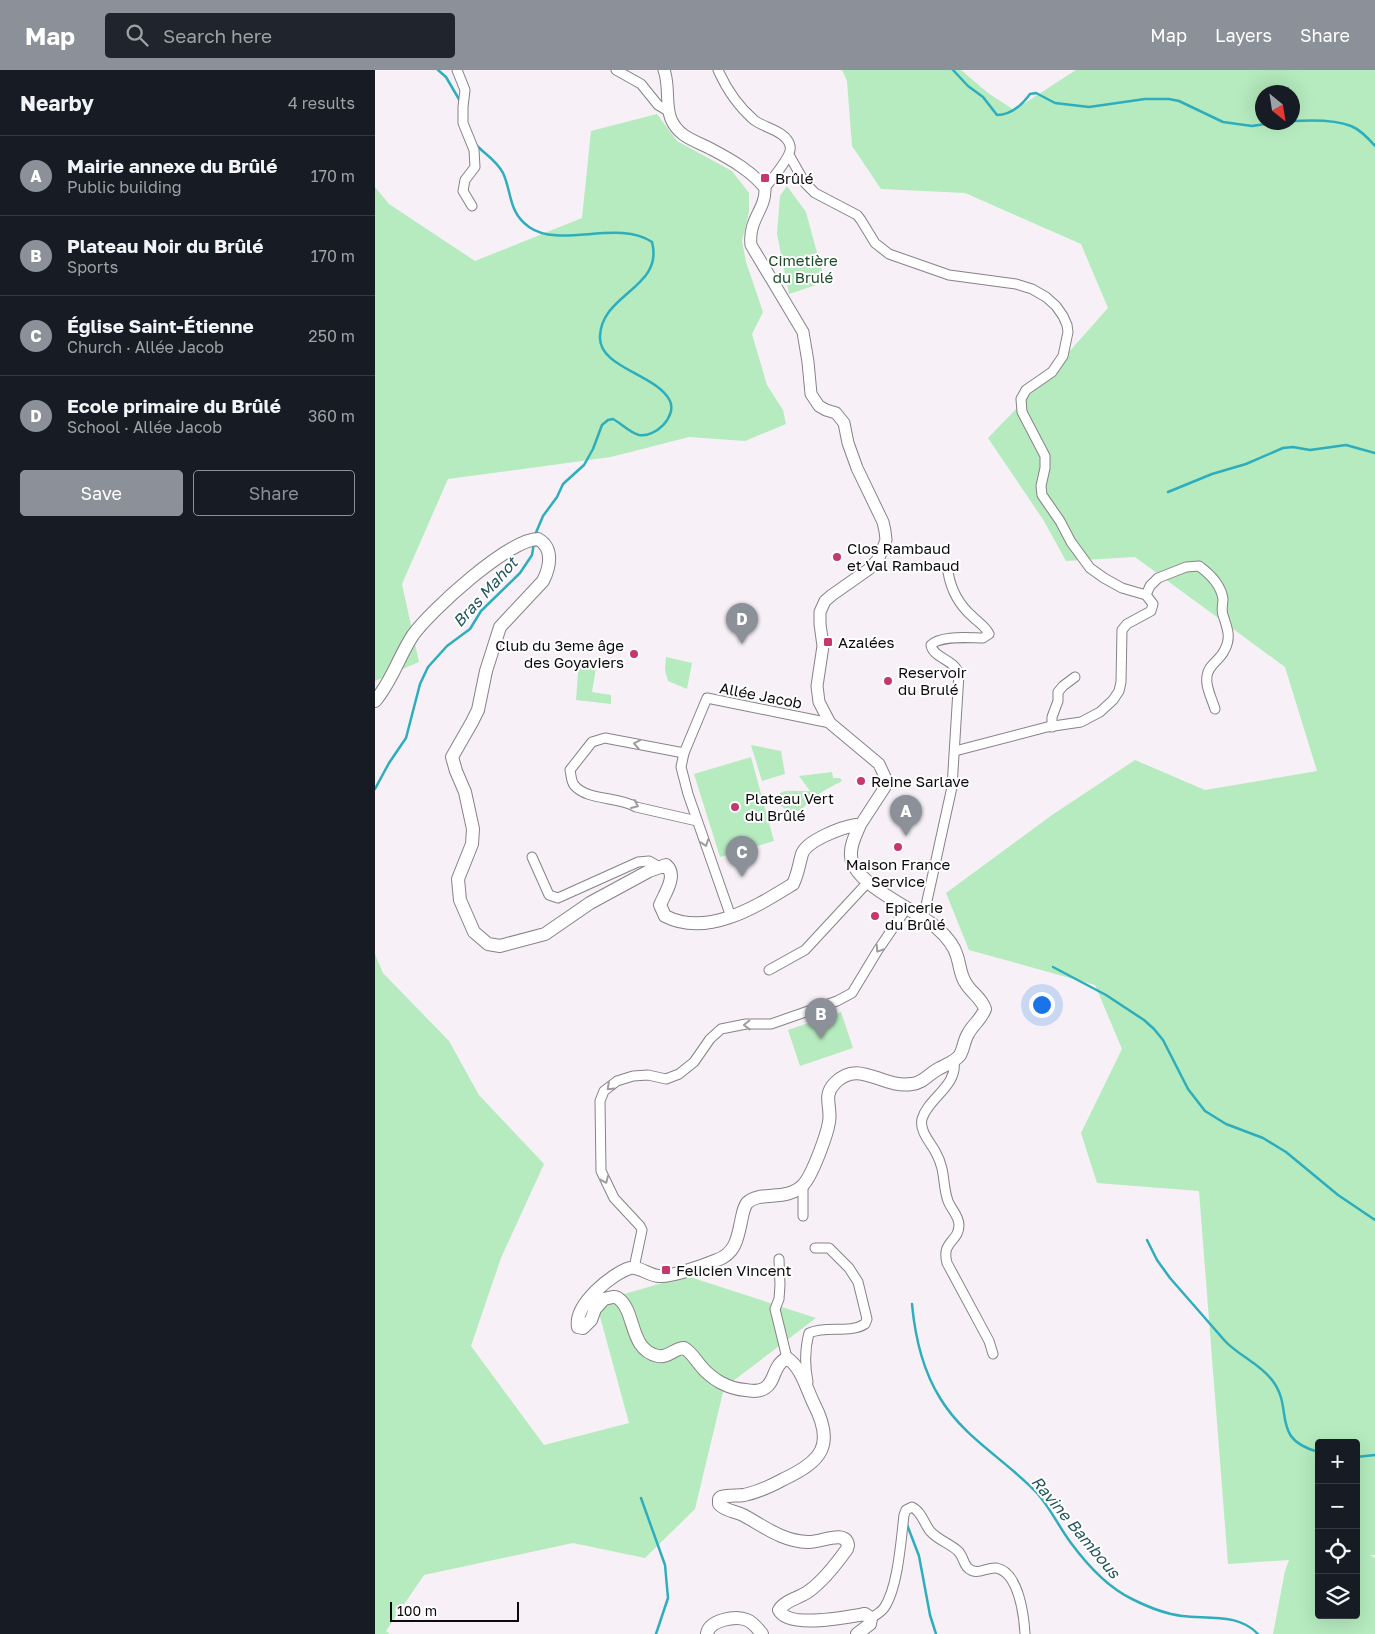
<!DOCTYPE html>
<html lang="en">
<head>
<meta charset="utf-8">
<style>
	:root { --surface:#171b24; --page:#20242c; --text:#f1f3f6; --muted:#9ea1a6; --line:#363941; --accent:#8c9099 }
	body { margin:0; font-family:"Golos Text",sans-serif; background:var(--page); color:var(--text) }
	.controls { position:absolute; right:15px; bottom:15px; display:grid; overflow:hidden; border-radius:5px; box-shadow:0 5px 20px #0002 }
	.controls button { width:45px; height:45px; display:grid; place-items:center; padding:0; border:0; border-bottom:1px solid var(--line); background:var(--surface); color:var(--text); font:25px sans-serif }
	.compass { position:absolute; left:880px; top:15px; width:45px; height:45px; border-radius:50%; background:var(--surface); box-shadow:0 5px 20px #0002; rotate:150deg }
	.scale { position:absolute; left:15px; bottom:12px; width:129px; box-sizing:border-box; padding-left:5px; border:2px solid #0c0a0c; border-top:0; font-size:14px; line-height:18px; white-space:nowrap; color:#0c0a0c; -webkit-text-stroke:4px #fff; paint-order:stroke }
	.you { position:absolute; left:666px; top:934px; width:18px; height:18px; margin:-12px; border:4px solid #fff; border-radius:50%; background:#1a73e8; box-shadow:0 0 0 8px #1a73e833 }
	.badge { display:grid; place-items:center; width:32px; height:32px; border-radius:50%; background:var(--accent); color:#fff; font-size:16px; font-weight:700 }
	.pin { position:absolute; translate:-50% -41px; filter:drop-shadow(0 1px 2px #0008) }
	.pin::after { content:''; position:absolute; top:26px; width:18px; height:15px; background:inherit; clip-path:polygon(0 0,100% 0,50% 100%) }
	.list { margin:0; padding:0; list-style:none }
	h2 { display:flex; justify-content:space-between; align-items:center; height:65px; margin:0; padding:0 20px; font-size:21px }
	h2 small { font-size:16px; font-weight:400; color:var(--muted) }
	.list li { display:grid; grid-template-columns:32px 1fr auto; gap:15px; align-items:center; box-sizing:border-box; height:80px; padding:0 20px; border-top:1px solid var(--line) }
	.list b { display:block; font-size:19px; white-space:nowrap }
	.list p { margin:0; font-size:16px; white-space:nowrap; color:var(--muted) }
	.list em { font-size:16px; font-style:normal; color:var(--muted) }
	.actions { display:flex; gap:10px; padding:15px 20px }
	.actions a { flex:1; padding:11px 0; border:1px solid var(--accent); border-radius:5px; text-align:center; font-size:18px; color:var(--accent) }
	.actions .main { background:var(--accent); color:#fff }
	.icon { flex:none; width:28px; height:28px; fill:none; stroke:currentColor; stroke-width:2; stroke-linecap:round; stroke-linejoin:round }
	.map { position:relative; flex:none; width:1000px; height:1564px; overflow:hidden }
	header { display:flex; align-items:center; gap:30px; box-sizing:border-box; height:70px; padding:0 25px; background:var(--accent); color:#fff }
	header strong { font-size:24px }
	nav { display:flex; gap:28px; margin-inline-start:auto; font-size:18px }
	.search { width:350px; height:45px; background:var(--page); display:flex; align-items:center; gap:12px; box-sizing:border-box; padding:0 18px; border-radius:5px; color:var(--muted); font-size:19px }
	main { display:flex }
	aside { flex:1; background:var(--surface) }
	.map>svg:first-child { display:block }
	.green { fill:#b5ebbe; fill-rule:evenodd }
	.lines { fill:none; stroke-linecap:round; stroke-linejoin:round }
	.stream { stroke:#2eadbd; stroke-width:2.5 }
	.minor-casing { stroke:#878287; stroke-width:11 }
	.tertiary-casing { stroke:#878287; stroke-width:13 }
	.secondary-casing { stroke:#878287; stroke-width:14 }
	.minor { stroke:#fff; stroke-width:9 }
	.tertiary { stroke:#fff; stroke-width:11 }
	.secondary { stroke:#fff; stroke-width:12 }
	.oneway { stroke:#9e9d9e }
	.poi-dot { fill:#c4386d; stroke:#fff; stroke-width:2 }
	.labels { text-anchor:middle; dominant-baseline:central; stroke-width:4; stroke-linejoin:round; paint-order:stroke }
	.poi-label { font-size:15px; fill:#0c0a0c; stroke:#fff; text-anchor:start }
	.park-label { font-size:15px; fill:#194c27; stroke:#fff }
	.street-label { font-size:15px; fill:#0c0a0c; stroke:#fff }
	.water-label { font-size:16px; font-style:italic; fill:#23565d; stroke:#fff }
</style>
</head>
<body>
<header>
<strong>Map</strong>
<div class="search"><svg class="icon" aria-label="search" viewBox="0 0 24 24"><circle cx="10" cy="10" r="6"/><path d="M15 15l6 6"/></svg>Search here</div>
<nav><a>Map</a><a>Layers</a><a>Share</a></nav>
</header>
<main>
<aside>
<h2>Nearby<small>4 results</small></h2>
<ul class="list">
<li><span class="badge">A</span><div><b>Mairie annexe du Brûlé</b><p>Public building</p></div><em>170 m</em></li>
<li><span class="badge">B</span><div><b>Plateau Noir du Brûlé</b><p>Sports</p></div><em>170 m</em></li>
<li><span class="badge">C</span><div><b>Église Saint-Étienne</b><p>Church · Allée Jacob</p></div><em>250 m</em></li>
<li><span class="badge">D</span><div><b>Ecole primaire du Brûlé</b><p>School · Allée Jacob</p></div><em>360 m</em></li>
</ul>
<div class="actions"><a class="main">Save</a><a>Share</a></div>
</aside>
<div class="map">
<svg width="1000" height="1564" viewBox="0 0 1000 1564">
	<rect width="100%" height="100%" fill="#f7f1f7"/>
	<!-- green -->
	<g class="green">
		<path d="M467,0h119l27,23 26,17 62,-40h299v1485h-5l5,3v76h-102l12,-63 4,-11 -61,4 -29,-373 -102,-8 -16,-50 41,-84 -27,-64 -126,-35 -23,-57 106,-78 83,-55 70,30 112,-19 -32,-104 -150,-110 -69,4 -22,-40 -56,-83 56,-58 64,-72 -27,-64 -116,-51 -84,-4 -29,-43 -5,-65zM888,22h30v30h-30zM944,1373h37v172h-37z"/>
		<polygon points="282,44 302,71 357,101 374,123 374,142 367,171 371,192 388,242 377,264 392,315 408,340 411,354 370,371 314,367 236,387 73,409 27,514 44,592 0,611 0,117 14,134 100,191 207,148 216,61"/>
		<polygon points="412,116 431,142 450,212 414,224 402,164 405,126"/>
		<polygon points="291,587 317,593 312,619 293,611 290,600"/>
		<polygon points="204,591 222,592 217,622 236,625 236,634 201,630"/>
		<polygon points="376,675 406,681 410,704 387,711"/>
		<polygon points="376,687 399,771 345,787 319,704"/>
		<path d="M457,702l1,6h7l2,3c-9,5 -20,10 -28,17 -13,12 -21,22 -36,4l2,-9c6,-4 21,-1 30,-2l-11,-15z"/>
		<polygon points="0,884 8,903 74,971 104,1025 169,1094 126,1188 96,1276 169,1375 254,1353 221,1232 312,1206 441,1248 349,1318 320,1439 270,1488 198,1473 49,1505 11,1561 15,1564 0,1564"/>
		<polygon points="466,942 478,978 425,996 413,960"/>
	</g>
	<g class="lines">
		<!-- stream -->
		<g class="stream">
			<polyline points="63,0 71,7 85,31"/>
			<path d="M578,0l15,16 15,11 14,18c14,0 25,-10 33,-21l6,-1 19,10 34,4 56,-8h24l10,2 44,21 29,4 26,-4"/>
			<path d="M918,51c17,-1 41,-2 58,5 10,4 18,13 24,20"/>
			<path d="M101,75c9,9 21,16 27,28 9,19 5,39 26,54 31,22 89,-8 123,15 12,46 -50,51 -52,94 -2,32 57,38 70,65 7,16 -15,37 -31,34 -9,-2 -17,-11 -26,-16l-5,1 -6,5 -9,24 -9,16 -21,19 -6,13 -14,19 -8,19"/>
			<polyline points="793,422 837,404 871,394 908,378 918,377 935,380 971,375 1000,383"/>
			<polyline points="0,719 14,693 31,668 45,614 53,597 72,576 95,559 106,541 145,503 157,485 159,473"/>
			<polyline points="678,897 731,925 769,950 779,959 788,970 813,1019 830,1041 851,1054 888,1068 911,1082 963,1125 1000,1150"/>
			<path d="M772,1170l10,20 13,18 55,63c14,15 34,22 47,39 23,29 -3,59 47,72"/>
			<path d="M537,1234c3,33 10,65 28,94 24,40 66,62 97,95 14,16 22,34 34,50 17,23 36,44 61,56 16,8 33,15 50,17 26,3 56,-3 76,18"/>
			<polyline points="981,1387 1000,1385"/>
			<polyline points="266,1428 290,1495 293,1528 281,1564"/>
			<polyline points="531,1452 544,1486 555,1545 561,1564"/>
		</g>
		<defs>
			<g id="minor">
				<polyline points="82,0 90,20 88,37 88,53 99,80 100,97 90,110 88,121 97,136"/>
				<polyline points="241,0 266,14 283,35 293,41"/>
				<path d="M343,0c8,18 21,37 36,50 10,8 33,11 36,26 3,9 -19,34 -25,42"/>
				<polyline points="414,85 430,113 440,123 482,145 486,150 500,173 514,184 574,205 641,214 657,219 671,227 681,236 688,246 692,255 693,262 688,286 677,302 651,320 646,329 647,342 670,386 670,398 666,416 667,425 685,451 696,472 715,498 729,508 747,518 771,525 778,534 776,541 752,554 747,560 746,612 744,621 738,630 725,642 706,652 672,657 580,681"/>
				<path d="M771,525l4,-9 8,-8 28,-11 13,-1c11,8 22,19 24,33 0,5 -2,11 0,16 4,13 9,22 1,36 -4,9 -16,14 -17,25 -2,10 5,23 8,33"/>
				<polyline points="677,657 677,647 683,631 683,622 688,616 700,607"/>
				<path d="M309,683l-79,-15 -13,4 -22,28c1,4 1,11 4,15 13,16 44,11 62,22l61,14"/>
				<polyline points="157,787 174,825 183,828 263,792 274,791 283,796"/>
				<polyline points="356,847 313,724 306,697 309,683 332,628 455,653"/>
				<path d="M548,849l29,-132 7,-113c-5,-15 -26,-16 -28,-29 9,-10 39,-7 52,-7l6,-4c-3,-7 -11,-12 -16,-17 -14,-12 -22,-27 -25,-45"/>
				<polyline points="394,900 430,880 493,812"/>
				<path d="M579,991c4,25 -26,37 -32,58 -3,12 9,24 14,34 10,18 6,31 12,48 3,8 11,15 11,24 0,17 -18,16 -12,38l42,78 4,13"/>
				<polyline points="428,1115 428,1146"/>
				<polyline points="404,1189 405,1215 404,1229 400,1239 412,1288"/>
				<polyline points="259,1198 267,1160 265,1156 239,1128 226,1101 225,1031 229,1021 242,1011 258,1006 273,1005 291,1009 304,1004 319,992 335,969 346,959 371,954 396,954 462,931 477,923 503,880 531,839"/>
				<path d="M433,1312c-3,-15 -3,-34 1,-49 18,-8 40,1 56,-9l2,-5 -9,-37 -9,-14 -20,-20h-14"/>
				<path d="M496,1548c5,-3 9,-5 13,-10 14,-20 17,-68 20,-93l2,-5 6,-3c9,4 12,16 18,24 8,9 19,12 28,20 5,5 5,11 9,16 9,10 19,0 29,1 23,4 28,48 29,66"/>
			</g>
			<path id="tertiary" d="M289,0c6,16 1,34 7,49 8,19 26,22 42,31 19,10 38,21 52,38 1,22 -17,31 -14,57l52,87 5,30 3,32 8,12 7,4 10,3 8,10 4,20 9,25 26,54 2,9 1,9 -7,18 -10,11 -37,26 -7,6 -5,11v12l3,22 -6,40 2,16 11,21 49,41 6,13v10l-26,40"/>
			<g id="secondary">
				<path d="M0,631c17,-20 24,-45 38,-66 18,-25 96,-96 125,-96 16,9 12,28 5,42l-43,46 -14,44 -8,39 -6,12 -20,35 4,14 9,21 8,37 -1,15 -14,35 2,21 14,32 14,12 12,2 45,-12 45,-31 59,-32 17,-6c12,10 -1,28 -6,40l5,11c43,22 92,-10 128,-32 5,-10 6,-20 9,-30 5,-14 41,-27 54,-29l3,2c-4,9 -9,19 -8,29 2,29 66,54 86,72 9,8 17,17 20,28 3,9 3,18 8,26 6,11 16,15 20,27 -4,11 -12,15 -17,25 -4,6 -4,14 -8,21 -5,7 -15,10 -22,14 -9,5 -15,14 -26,15 -30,5 -53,-26 -77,-1 -13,13 -3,24 -6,39 -2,13 -17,54 -26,63 -16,17 -43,5 -56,18 -3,4 -4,9 -5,14 -4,18 -5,36 -25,43 -12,5 -45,17 -58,16 -9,0 -20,-10 -29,-8 -19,6 -56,37 -52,59l5,1 8,-8 4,-11 9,-10c5,-1 11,-4 15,0 17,13 10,51 39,57 10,2 17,-8 26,-8 7,4 11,11 16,17 11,14 28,24 46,25 7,1 13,2 19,-2 11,-7 7,-22 22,-30 15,10 19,30 27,46 21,41 8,57 -30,75 -13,7 -25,13 -40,16 -7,1 -15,0 -23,2l-2,2v5c6,7 16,7 24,11 22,12 39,26 65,27 12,1 37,-13 40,3l-1,4c-10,14 -24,32 -38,42 -9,7 -24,9 -30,19 9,19 68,7 86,4l6,4 -1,6 -13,10"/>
				<path d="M332,1564c2,-14 29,-19 40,-14 7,3 11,9 15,14"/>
			</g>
		</defs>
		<!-- minor casing -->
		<use href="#minor" class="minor-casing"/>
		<!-- tertiary casing -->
		<use href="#tertiary" class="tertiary-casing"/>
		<!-- secondary casing -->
		<use href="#secondary" class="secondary-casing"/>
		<!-- minor -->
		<use href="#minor" class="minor"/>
		<!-- tertiary -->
		<use href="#tertiary" class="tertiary"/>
		<!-- secondary -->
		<use href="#secondary" class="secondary"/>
	</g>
	<!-- one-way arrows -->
	<defs><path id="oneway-chevron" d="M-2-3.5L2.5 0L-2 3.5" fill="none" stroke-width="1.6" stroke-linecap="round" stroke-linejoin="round" transform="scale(1.25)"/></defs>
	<g class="oneway">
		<use href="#oneway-chevron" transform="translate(262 674) rotate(-169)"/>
		<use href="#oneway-chevron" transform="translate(260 735) rotate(25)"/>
		<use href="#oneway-chevron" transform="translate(330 773) rotate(70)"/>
		<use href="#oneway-chevron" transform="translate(504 879) rotate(123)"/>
		<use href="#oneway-chevron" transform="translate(372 955) rotate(179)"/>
		<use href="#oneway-chevron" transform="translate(235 1017) rotate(137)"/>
		<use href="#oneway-chevron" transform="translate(230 1110) rotate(66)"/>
	</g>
	<!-- markers -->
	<g class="poi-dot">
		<rect x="385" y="103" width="10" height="10" rx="2.5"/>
		<circle cx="462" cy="487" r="5"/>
		<rect x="448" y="567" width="10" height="10" rx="2.5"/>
		<circle cx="259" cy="584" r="5"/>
		<circle cx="513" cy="611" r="5"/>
		<circle cx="486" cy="711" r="5"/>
		<circle cx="360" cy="737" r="5"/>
		<circle cx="523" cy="777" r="5"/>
		<circle cx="500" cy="846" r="5"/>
		<rect x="286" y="1195" width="10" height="10" rx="2.5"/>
	</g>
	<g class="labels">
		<!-- poi labels -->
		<g class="poi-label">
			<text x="400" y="108">Brûlé</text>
			<text x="472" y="478">Clos Rambaud<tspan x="472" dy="17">et Val Rambaud</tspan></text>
			<text x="463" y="572">Azalées</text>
			<text x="249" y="575" text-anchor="end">Club du 3eme âge<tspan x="249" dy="17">des Goyaviers</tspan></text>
			<text x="523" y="602">Reservoir<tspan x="523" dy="17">du Brulé</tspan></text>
			<text x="496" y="711">Reine Sarlave</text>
			<text x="370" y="728">Plateau Vert<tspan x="370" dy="17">du Brûlé</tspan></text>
			<text x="523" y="794" text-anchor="middle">Maison France<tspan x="523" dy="17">Service</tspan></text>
			<text x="510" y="837">Epicerie<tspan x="510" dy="17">du Brûlé</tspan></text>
			<text x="301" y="1200">Felicien Vincent</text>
		</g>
		<!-- park labels -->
		<g class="park-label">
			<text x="428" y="190">Cimetière<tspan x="428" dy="17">du Brulé</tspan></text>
		</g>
		<!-- street labels -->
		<g class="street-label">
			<text transform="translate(386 625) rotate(11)">Allée Jacob</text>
		</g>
		<!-- water labels -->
		<g class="water-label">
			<text transform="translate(110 522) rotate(-48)">Bras Mahot</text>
			<text transform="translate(701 1457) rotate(50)">Ravine Bambous</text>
		</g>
	</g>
</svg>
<div class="controls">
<button>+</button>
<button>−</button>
<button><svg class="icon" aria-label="locate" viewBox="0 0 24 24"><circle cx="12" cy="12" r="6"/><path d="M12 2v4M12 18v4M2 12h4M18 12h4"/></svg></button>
<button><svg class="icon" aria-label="layers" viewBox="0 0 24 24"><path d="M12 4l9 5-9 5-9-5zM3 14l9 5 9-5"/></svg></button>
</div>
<svg class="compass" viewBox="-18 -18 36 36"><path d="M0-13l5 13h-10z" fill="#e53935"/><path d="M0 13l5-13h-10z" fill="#9ea1a6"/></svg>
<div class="scale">100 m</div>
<div class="you"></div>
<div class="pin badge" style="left:531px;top:766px">A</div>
<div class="pin badge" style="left:446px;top:969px">B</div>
<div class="pin badge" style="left:367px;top:807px">C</div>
<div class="pin badge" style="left:367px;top:574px">D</div>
</div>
</main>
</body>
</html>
